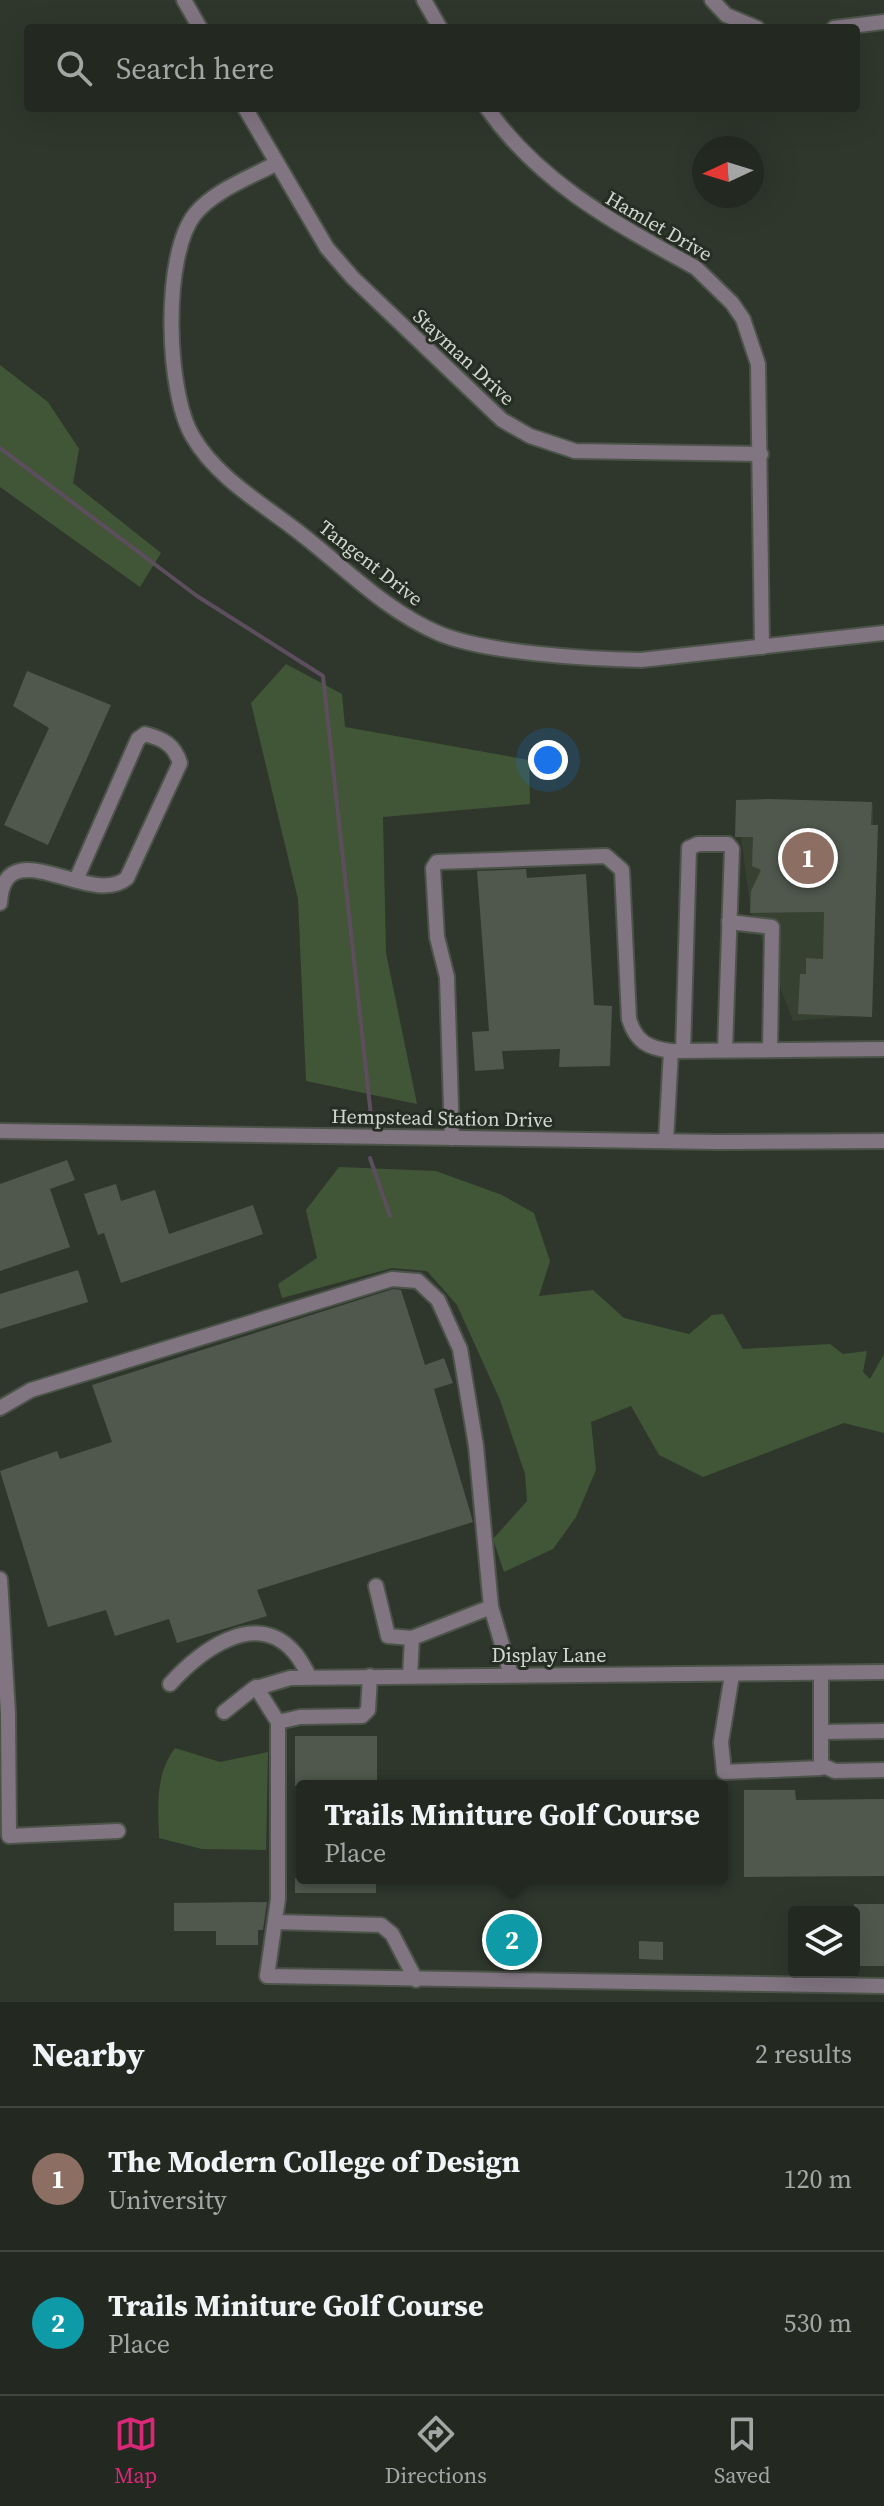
<!DOCTYPE html>
<html lang="en">
<head>
<meta charset="utf-8">
<style>
	:root { --surface:#232921; --page:#2f352e; --text:#f1f3f6; --muted:#a3a6a5; --line:#40453f; --accent:#db2777 }
	body { margin:0; font-family:"Source Serif 4",serif; background:var(--page); color:var(--text) }
	.controls { position:absolute; right:24px; bottom:24px; display:grid; overflow:hidden; border-radius:8px; box-shadow:0 8px 32px #0002 }
	.controls button { width:72px; height:72px; display:grid; place-items:center; padding:0; border:0; border-bottom:2px solid var(--line); background:var(--surface); color:var(--text); font:40px sans-serif }
	.compass { position:absolute; left:692px; top:136px; width:72px; height:72px; border-radius:50%; background:var(--surface); box-shadow:0 8px 32px #0002; rotate:266deg }
	.you { position:absolute; left:548px; top:760px; width:28px; height:28px; margin:-20px; border:6px solid #fff; border-radius:50%; background:#1a73e8; box-shadow:0 0 0 12px #1a73e833 }
	.badge { display:grid; place-items:center; width:52px; height:52px; border-radius:50%; background:var(--accent); color:#fff; font-size:26px; font-weight:700 }
	.pin { position:absolute; translate:-50% -50%; border:4px solid #fff; box-shadow:0 2px 8px #0006 }
	.popup { position:absolute; left:296px; top:1780px; width:432px; height:104px; box-sizing:border-box; display:grid; place-content:center; border-radius:8px; background:var(--surface); filter:drop-shadow(0 2px 6px #0005); font-size:26px; white-space:nowrap; color:var(--muted) }
	.popup b { font-size:30px; color:var(--text) }
	.popup::after { content:''; position:absolute; left:50%; top:100%; margin-left:-16px; border:16px solid transparent; border-top-color:var(--surface) }
	.list { margin:0; padding:0; list-style:none }
	h2 { display:flex; justify-content:space-between; align-items:center; height:104px; margin:0; padding:0 32px; font-size:34px }
	h2 small { font-size:26px; font-weight:400; color:var(--muted) }
	.list li { display:grid; grid-template-columns:52px 1fr auto; gap:24px; align-items:center; box-sizing:border-box; height:144px; padding:0 32px; border-top:2px solid var(--line) }
	.list b { display:block; font-size:30px; white-space:nowrap }
	.list p { margin:0; font-size:26px; white-space:nowrap; color:var(--muted) }
	.list em { font-size:26px; font-style:normal; color:var(--muted) }
	.icon { flex:none; width:44px; height:44px; fill:none; stroke:currentColor; stroke-width:2; stroke-linecap:round; stroke-linejoin:round }
	.map { position:relative; flex:none; width:884px; height:2002px; overflow:hidden }
	.search { position:absolute; background:var(--surface); box-shadow:0 8px 32px #0002; left:24px; right:24px; top:24px; height:88px; display:flex; align-items:center; gap:20px; box-sizing:border-box; padding:0 28px; border-radius:8px; color:var(--muted); font-size:30px }
	.sheet { height:392px; background:var(--surface) }
	nav { display:flex; justify-content:space-around; align-items:center; box-sizing:border-box; height:112px; border-top:2px solid var(--line); background:var(--surface); font-size:22px; color:var(--muted) }
	nav a { display:grid; justify-items:center; gap:4px }
	nav .on { color:var(--accent) }
	.map>svg:first-child { display:block }
	.built { fill:#364131 }
	.green { fill:#415637 }
	.lines { fill:none; stroke-linecap:round; stroke-linejoin:round }
	.stream { stroke:#5c4e5d; stroke-width:4 }
	.building { fill:#50584d }
	.minor-casing { stroke:#4c544a; stroke-width:18 }
	.minor { stroke:#817582; stroke-width:14 }
	.labels { text-anchor:middle; dominant-baseline:central; stroke-width:6; stroke-linejoin:round; paint-order:stroke }
	.street-label { font-size:20px; fill:#d2d6d0; stroke:#262d23 }
</style>
</head>
<body>
<div class="map">
<svg width="884" height="2002" viewBox="0 0 884 2002">
	<rect width="100%" height="100%" fill="#2f372c"/>
	<!-- built -->
	<polygon class="built" points="736,800 873,804 872,1014 793,1021 751,912"/>
	<!-- green -->
	<g class="green">
		<polygon points="0,365 48,402 79,449 73,483 161,553 140,587 0,487"/>
		<polygon points="286,664 342,694 345,727 529,760 530,804 383,817 386,953 417,1104 306,1081 298,899 251,703"/>
		<polygon points="339,1167 436,1171 502,1195 534,1213 550,1261 539,1296 593,1290 624,1318 689,1334 712,1315 723,1314 743,1349 830,1344 843,1354 867,1351 863,1372 870,1379 884,1354 884,1433 844,1423 703,1477 659,1455 631,1406 591,1422 596,1470 576,1517 553,1549 504,1572 493,1539 527,1501 525,1474 500,1400 457,1305 427,1271 392,1268 282,1298 278,1284 317,1258 306,1210"/>
		<path d="M175,1748l45,14 48,-10 -2,98 -64,-1 -43,-11c-1,-33 -4,-63 16,-90z"/>
	</g>
	<g class="lines">
		<!-- stream -->
		<g class="stream">
			<polyline points="0,448 197,596 323,676 371,1116"/>
			<polyline points="370,1158 390,1216"/>
		</g>
	</g>
	<!-- building -->
	<g class="building">
		<polygon points="27,671 111,705 48,845 4,825 49,728 13,706"/>
		<polygon points="768,799 872,802 871,825 878,825 872,1017 798,1014 800,974 806,974 806,958 823,959 824,912 750,913 751,891 761,870 752,866 753,837 735,837 736,800"/>
		<polygon points="526,869 527,878 586,874 594,1005 612,1006 610,1066 559,1067 560,1049 502,1051 504,1069 475,1071 472,1032 489,1031 477,871"/>
		<polygon points="67,1160 75,1180 50,1189 70,1247 0,1271 0,1184"/>
		<polygon points="116,1184 121,1201 155,1190 169,1234 253,1205 263,1234 121,1283 104,1233 98,1235 84,1194"/>
		<polygon points="78,1270 88,1302 0,1329 0,1294"/>
		<polygon points="393,1289 401,1290 425,1365 444,1358 453,1383 434,1389 473,1522 257,1590 267,1616 177,1643 169,1619 115,1636 106,1610 48,1627 0,1471 57,1451 60,1459 112,1442 92,1385"/>
		<rect x="295" y="1736" width="82" height="50"/>
		<polygon points="744,1790 795,1790 796,1800 884,1799 884,1876 744,1877"/>
		<rect x="295" y="1878" width="81" height="15"/>
		<polygon points="267,1902 263,1930 258,1930 258,1945 216,1945 216,1931 174,1931 174,1903"/>
		<rect x="854" y="1904" width="30" height="62"/>
		<polygon points="639,1941 663,1942 663,1960 639,1959"/>
	</g>
	<g class="lines">
		<defs>
			<g id="minor">
				<polyline points="184,0 200,28"/>
				<polyline points="424,0 440,28"/>
				<polyline points="712,0 726,15 757,28"/>
				<polyline points="834,28 884,22"/>
				<polyline points="245,108 327,248 353,278 502,420 530,436 575,451 761,454"/>
				<path d="M487,108c53,76 130,116 209,160l36,35 11,16 15,45 4,283"/>
				<path d="M277,163c-28,15 -62,27 -82,51 -33,41 -29,179 -2,223 24,42 75,70 112,100 43,34 82,74 133,96 46,20 151,26 203,27l243,-27"/>
				<path d="M0,903c4,-75 92,6 127,-25l53,-115c-6,-19 -17,-24 -35,-29l-7,5 -62,141"/>
				<polyline points="729,922 772,927 770,1050"/>
				<polyline points="675,1051 884,1049"/>
				<polyline points="683,1051 689,848 698,844 728,844 732,849 725,1050"/>
				<polyline points="0,1131 717,1142 884,1141"/>
				<path d="M452,1138l-5,-161 -10,-40 -4,-69 4,-6 169,-6 16,14 7,149c7,23 19,29 42,32l-5,90"/>
				<polyline points="0,1408 31,1390 392,1279 418,1281 438,1300 460,1349 476,1446 491,1607"/>
				<polyline points="0,1579 8,1713 9,1836 118,1831"/>
				<polyline points="376,1586 388,1636 412,1638"/>
				<polyline points="732,1675 721,1742 724,1772 821,1768 821,1674"/>
				<polyline points="370,1676 368,1710 362,1716 300,1717 278,1722 278,1899 267,1976 884,1986"/>
				<polyline points="410,1676 412,1638 491,1607 511,1675"/>
				<path d="M170,1684c28,-31 84,-76 123,-33 7,7 12,18 17,26"/>
				<polyline points="256,1687 278,1722"/>
				<polyline points="224,1712 253,1689 290,1678 884,1672"/>
				<polyline points="821,1732 884,1731"/>
				<polyline points="821,1765 835,1771 884,1770"/>
				<polyline points="276,1922 381,1925 392,1934 416,1980"/>
			</g>
		</defs>
		<!-- minor casing -->
		<use href="#minor" class="minor-casing"/>
		<!-- minor -->
		<use href="#minor" class="minor"/>
	</g>
	<g class="labels">
		<!-- street labels -->
		<g class="street-label">
			<text transform="translate(659 226) rotate(30)">Hamlet Drive</text>
			<text transform="translate(464 357) rotate(43)">Stayman Drive</text>
			<text transform="translate(371 563) rotate(38)">Tangent Drive</text>
			<text transform="translate(442 1118) rotate(1)">Hempstead Station Drive</text>
			<text x="549" y="1655">Display Lane</text>
		</g>
	</g>
</svg>
<div class="controls">
<button><svg class="icon" aria-label="layers" viewBox="0 0 24 24"><path d="M12 4l9 5-9 5-9-5zM3 14l9 5 9-5"/></svg></button>
</div>
<svg class="compass" viewBox="-18 -18 36 36"><path d="M0-13l5 13h-10z" fill="#e53935"/><path d="M0 13l5-13h-10z" fill="#a3a6a5"/></svg>
<div class="you"></div>
<div class="pin badge" style="left:808px;top:858px;background:#8d6e63">1</div>
<div class="pin badge" style="left:512px;top:1940px;background:#0f9aa8">2</div>
<div class="popup"><b>Trails Miniture Golf Course</b>Place</div>
<div class="search"><svg class="icon" aria-label="search" viewBox="0 0 24 24"><circle cx="10" cy="10" r="6"/><path d="M15 15l6 6"/></svg>Search here</div>
</div>
<section class="sheet">
<h2>Nearby<small>2 results</small></h2>
<ul class="list">
<li><span class="badge" style="background:#8d6e63">1</span><div><b>The Modern College of Design</b><p>University</p></div><em>120 m</em></li>
<li><span class="badge" style="background:#0f9aa8">2</span><div><b>Trails Miniture Golf Course</b><p>Place</p></div><em>530 m</em></li>
</ul>
</section>
<nav>
<a class="on"><svg class="icon" aria-label="map" viewBox="0 0 24 24"><path d="M3 6l6-2 6 2 6-2v14l-6 2-6-2-6 2zM9 4v14M15 6v14"/></svg>Map</a>
<a><svg class="icon" aria-label="directions" viewBox="0 0 24 24"><path d="M12 3l9 9-9 9-9-9zM9 14v-3h6M13 9l2 2-2 2"/></svg>Directions</a>
<a><svg class="icon" aria-label="saved" viewBox="0 0 24 24"><path d="M7 4h10v16l-5-4-5 4z"/></svg>Saved</a>
</nav>
</body>
</html>
